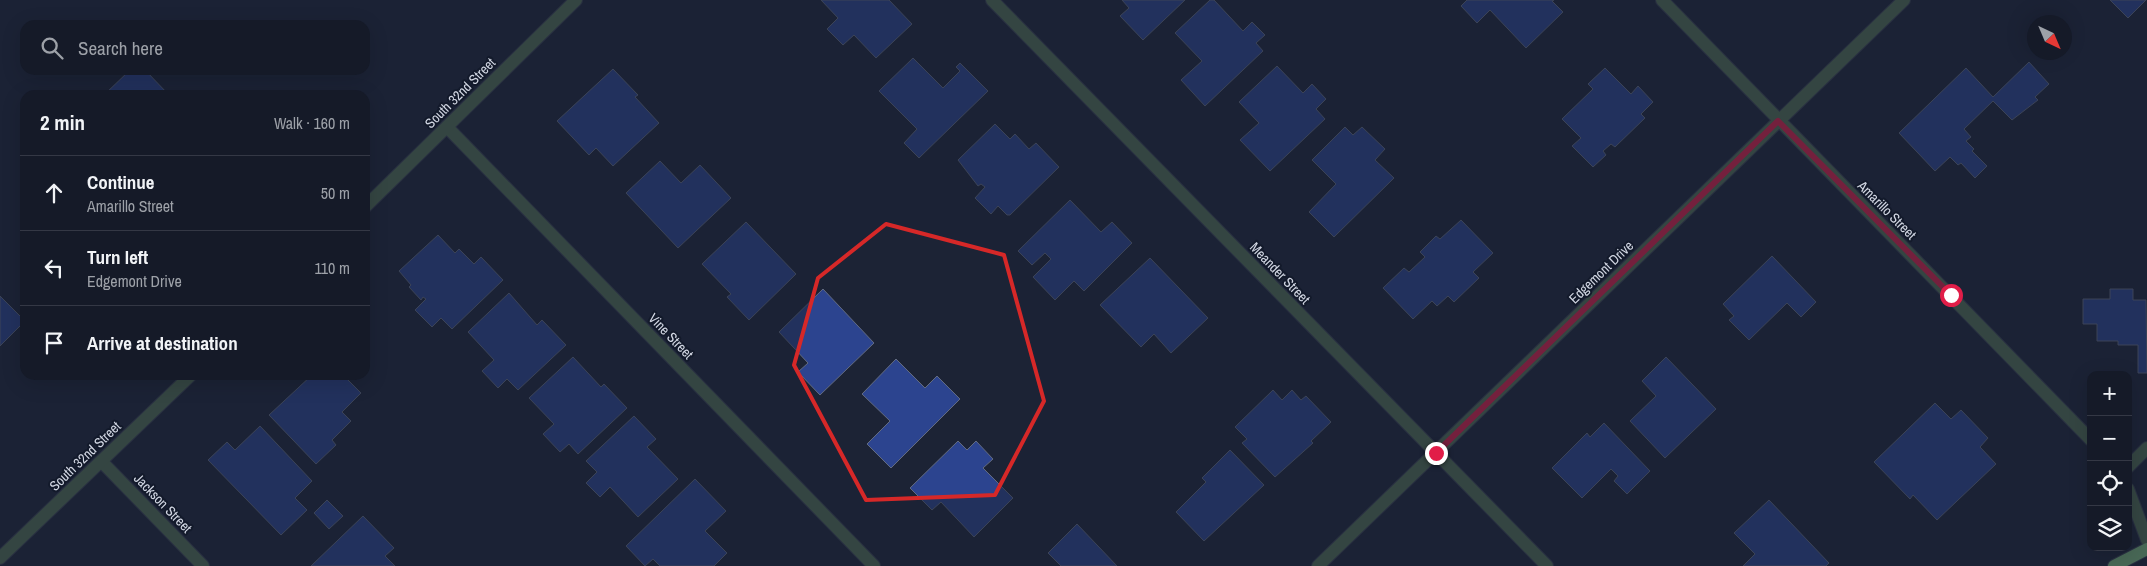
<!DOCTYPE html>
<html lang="en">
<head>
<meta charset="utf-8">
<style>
	:root { --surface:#151a28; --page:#222734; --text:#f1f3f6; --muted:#9da1a8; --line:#343845 }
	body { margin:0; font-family:"Archivo Narrow",sans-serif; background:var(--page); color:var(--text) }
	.controls { position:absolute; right:15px; bottom:15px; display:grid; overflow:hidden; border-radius:10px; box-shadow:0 5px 20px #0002 }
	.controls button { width:45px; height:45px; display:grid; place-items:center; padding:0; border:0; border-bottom:1px solid var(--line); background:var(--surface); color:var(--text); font:25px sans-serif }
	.compass { position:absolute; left:2027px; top:15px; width:45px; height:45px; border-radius:50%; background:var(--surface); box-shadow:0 5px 20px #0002; rotate:136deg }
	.stop { position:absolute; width:15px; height:15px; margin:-11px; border:4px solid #e11d48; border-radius:50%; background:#fff }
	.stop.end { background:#e11d48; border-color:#fff; box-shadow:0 1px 5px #0008 }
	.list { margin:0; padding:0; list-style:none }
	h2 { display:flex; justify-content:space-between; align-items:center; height:65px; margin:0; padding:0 20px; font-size:21px }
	h2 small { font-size:16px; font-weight:400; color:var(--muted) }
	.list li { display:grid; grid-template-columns:32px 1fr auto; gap:15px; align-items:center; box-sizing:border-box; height:75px; padding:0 20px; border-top:1px solid var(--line) }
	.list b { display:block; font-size:19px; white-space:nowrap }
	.list p { margin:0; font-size:16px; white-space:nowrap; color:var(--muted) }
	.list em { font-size:16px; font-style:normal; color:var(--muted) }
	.icon { flex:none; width:28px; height:28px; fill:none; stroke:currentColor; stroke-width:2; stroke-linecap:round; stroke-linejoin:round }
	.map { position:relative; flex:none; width:2147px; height:566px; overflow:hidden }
	.search { position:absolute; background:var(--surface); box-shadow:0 5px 20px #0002; left:20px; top:20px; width:350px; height:55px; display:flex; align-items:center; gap:12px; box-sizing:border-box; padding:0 18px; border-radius:15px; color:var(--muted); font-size:19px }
	.panel { position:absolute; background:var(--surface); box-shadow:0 5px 20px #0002; left:20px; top:90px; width:350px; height:290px; border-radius:15px }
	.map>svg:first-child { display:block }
	.building { fill:#2c448f; stroke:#626b81 }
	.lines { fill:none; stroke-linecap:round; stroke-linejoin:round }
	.minor-casing { stroke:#394051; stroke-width:14 }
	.major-casing { stroke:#394051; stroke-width:14 }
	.minor { stroke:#537052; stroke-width:12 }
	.major { stroke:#7fbd7e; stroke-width:12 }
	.route { stroke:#e11d48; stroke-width:6 }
	.marked { fill:none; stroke:#d62828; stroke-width:4; stroke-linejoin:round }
	.labels { text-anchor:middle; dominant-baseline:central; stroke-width:4; stroke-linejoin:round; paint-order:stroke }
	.street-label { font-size:14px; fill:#d2d7e3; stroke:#131a2b }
</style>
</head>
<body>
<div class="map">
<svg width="2147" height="566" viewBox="0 0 2147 566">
	<rect width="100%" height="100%" fill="#1c2335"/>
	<!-- building -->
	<g class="building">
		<polygon points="821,0 889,0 912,24 876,58 854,35 843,45 827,29 838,18"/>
		<polygon points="1122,0 1185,0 1143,40 1120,16 1129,8"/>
		<polygon points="1210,0 1214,0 1243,31 1252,22 1265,35 1256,43 1263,51 1205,106 1181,80 1202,61 1175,33"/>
		<polygon points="1467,0 1554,0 1552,1 1563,12 1526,48 1490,10 1477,23 1461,6"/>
		<polygon points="2110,0 2146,0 2128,18"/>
		<polygon points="913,58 943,88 960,71 956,67 960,63 988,91 919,158 904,143 917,129 879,91"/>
		<polygon points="2029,62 2049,84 2035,97 2038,100 2012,120 1993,101 1964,129 1971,137 1966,141 1974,149 1972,151 1987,166 1975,178 1961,163 1958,165 1950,157 1935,171 1899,133 1966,68 1993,97"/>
		<polygon points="1277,66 1303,93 1312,84 1326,99 1316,109 1325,119 1270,171 1240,140 1259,123 1239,102"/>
		<polygon points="1605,68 1631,94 1638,86 1653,102 1641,114 1645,118 1615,147 1611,144 1603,151 1606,155 1593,167 1572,146 1581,138 1562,119 1593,89 1588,84"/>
		<polygon points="613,69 638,95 635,97 659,123 613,166 596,148 589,155 557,121"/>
		<polygon points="130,70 145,70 169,95 104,95"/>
		<polygon points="995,124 1010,139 1015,134 1029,149 1036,143 1059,167 1010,215 1007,215 998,206 991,214 975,198 985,187 981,184 978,186 958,160"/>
		<polygon points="1345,127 1353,135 1362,127 1385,149 1375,160 1394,178 1334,237 1309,212 1336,184 1312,160"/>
		<polygon points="660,161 681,183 700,165 731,198 678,248 626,193"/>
		<polygon points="1070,200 1101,232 1112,222 1132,243 1084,291 1074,281 1055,300 1033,277 1051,259 1045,253 1032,265 1018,251"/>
		<polygon points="1461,220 1493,253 1473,272 1479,278 1454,302 1448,296 1437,306 1432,301 1413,319 1383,288 1404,268 1409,272 1425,257 1420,252 1436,236 1440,239"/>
		<polygon points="746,222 796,274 749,320 727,297 731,294 702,264"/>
		<polygon points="438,235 455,253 459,249 474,264 481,257 503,280 452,329 441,318 432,327 415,310 426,299 423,297 421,300 409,287 411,285 399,271"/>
		<polygon points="1772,256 1816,302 1801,317 1787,303 1749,340 1729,320 1734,316 1723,304"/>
		<polygon points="1150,258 1208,318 1171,353 1154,334 1141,347 1100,305"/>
		<polygon points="823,289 874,343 820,395 798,372 808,363 779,332"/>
		<polygon points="2110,289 2133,289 2133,300 2146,300 2147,373 2138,373 2138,345 2118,345 2118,341 2097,341 2097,324 2083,324 2083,299 2110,299"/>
		<polygon points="509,293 537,325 542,320 566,345 518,390 507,379 498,388 482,371 494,360 468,332"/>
		<polygon points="0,296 25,321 0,346"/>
		<polygon points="573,357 601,387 604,384 627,408 578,454 569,444 560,452 543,434 554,424 529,398"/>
		<polygon points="1666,357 1716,409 1665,458 1630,421 1656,396 1642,381"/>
		<polygon points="896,359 925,388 937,376 960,399 891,468 867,444 890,421 862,394"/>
		<polygon points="312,375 343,375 361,393 342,412 351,421 332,440 336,445 316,464 269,415"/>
		<polygon points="1273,390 1282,400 1292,390 1301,400 1306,396 1331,422 1311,441 1313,443 1275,477 1242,443 1247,439 1235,427"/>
		<polygon points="1935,403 1951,419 1961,410 1988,438 1980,447 1996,464 1937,520 1913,495 1910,499 1874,462"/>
		<polygon points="634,416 656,439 647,447 678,479 638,517 610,487 600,497 586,483 597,472 586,461"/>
		<polygon points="1604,423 1650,471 1627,494 1614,481 1618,476 1611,469 1582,498 1552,468 1587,433 1590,437"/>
		<polygon points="260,426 312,481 295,498 307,510 281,535 208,460 227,442 235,450"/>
		<polygon points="958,441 967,450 976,441 993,459 983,468 1013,498 974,537 941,502 932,510 910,488"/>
		<polygon points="1230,450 1264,485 1204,541 1176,512 1206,482 1202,478"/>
		<polygon points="695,479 726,511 705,531 727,553 714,566 660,566 653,559 645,566 626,546"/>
		<polygon points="327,500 343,516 329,529 314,513"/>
		<polygon points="1769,500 1829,563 1826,566 1743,566 1755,554 1734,533"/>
		<polygon points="363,516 394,548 385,556 395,566 311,566"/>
		<polygon points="1077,524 1117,566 1061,566 1048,553"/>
	</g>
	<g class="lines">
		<defs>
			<g id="minor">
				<polyline points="992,0 1547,566"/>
				<polyline points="1662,0 2091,440"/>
				<polyline points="447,127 874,566"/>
				<polyline points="365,207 576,0"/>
				<polyline points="102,462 203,566"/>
				<polyline points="2128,467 2147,448"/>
				<polyline points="2128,489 2147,540"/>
				<polyline points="0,558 191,375"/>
				<polyline points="1318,566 1904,0"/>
			</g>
			<polyline id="major" points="2114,566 2147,549"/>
		</defs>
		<!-- minor casing -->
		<use href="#minor" class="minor-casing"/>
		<!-- major casing -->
		<use href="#major" class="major-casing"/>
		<!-- minor -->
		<use href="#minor" class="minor"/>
		<!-- major -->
		<use href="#major" class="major"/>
	</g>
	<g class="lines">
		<!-- route -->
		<polyline class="route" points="1436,453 1778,121 1951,295"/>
	</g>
	<!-- marked area -->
	<path d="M0 0H2147V566H0ZM886,224l118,31 40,146 -49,94 -129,5 -72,-135 24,-87z" fill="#1c2335" fill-opacity=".55" fill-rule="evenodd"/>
	<path class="marked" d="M886,224l118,31 40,146 -49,94 -129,5 -72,-135 24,-87z"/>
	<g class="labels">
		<!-- street labels -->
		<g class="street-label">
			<text transform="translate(460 93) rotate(-45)">South 32nd Street</text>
			<text transform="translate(1887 210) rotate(45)">Amarillo Street</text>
			<text transform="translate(1601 272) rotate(-44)">Edgemont Drive</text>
			<text transform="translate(1280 273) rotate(46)">Meander Street</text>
			<text transform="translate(671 336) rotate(46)">Vine Street</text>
			<text transform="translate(85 456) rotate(-44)">South 32nd Street</text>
			<text transform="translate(163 503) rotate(46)">Jackson Street</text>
		</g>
	</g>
</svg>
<div class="controls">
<button>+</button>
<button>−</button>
<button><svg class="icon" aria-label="locate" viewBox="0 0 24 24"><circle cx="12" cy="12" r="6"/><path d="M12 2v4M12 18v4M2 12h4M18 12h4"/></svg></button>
<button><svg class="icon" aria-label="layers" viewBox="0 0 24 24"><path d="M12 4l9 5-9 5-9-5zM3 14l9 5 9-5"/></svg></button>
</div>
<svg class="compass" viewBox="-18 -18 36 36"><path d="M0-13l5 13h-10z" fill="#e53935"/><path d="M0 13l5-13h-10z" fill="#9da1a8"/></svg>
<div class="stop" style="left:1951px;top:295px"></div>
<div class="stop end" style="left:1436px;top:453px"></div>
<div class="search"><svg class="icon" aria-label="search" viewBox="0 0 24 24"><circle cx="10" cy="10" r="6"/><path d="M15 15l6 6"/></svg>Search here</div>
<section class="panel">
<h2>2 min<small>Walk · 160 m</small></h2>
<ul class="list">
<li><svg class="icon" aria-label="ahead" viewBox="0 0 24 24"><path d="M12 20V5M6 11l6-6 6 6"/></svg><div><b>Continue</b><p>Amarillo Street</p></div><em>50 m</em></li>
<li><svg class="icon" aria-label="left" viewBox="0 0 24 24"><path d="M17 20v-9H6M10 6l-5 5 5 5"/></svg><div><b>Turn left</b><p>Edgemont Drive</p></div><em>110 m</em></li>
<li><svg class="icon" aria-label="arrive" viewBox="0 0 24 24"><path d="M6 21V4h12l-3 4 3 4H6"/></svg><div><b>Arrive at destination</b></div></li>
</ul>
</section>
</div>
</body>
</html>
